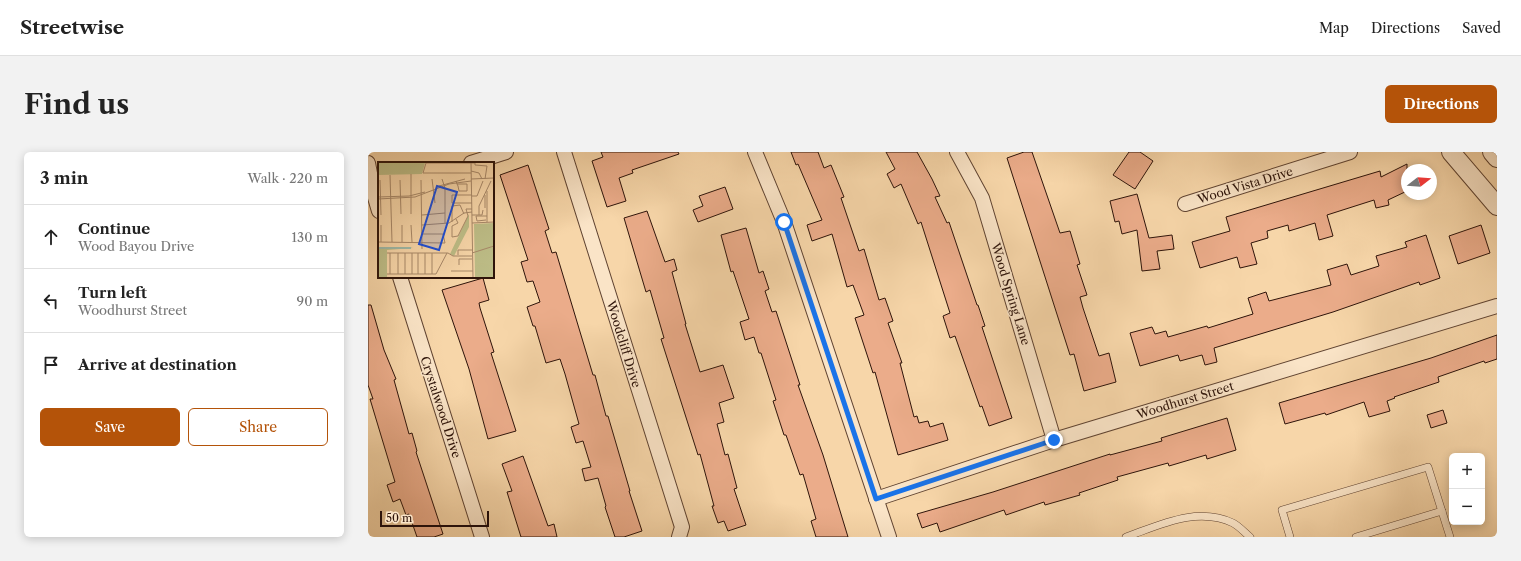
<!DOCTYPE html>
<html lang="en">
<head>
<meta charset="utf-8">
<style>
	:root { --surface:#fff; --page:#f2f2f2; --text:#222; --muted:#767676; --line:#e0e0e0; --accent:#b45309 }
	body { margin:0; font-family:"Libre Caslon Text",serif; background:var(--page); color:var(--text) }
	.controls { position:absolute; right:12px; bottom:12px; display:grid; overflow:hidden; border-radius:6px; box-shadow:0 2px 10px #0003 }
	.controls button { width:36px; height:36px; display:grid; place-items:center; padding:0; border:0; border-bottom:1px solid var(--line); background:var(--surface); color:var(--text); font:20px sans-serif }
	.compass { position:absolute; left:1033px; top:12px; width:36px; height:36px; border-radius:50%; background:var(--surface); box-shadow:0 2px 10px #0003; rotate:73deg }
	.scale { position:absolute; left:12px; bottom:10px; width:109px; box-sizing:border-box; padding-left:4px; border:2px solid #2e140a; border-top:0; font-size:11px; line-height:14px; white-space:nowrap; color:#2e140a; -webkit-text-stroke:3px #fae4c7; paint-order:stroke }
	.stop { position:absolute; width:12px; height:12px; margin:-9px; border:3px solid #1a73e8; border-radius:50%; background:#fff }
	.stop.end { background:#1a73e8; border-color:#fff; box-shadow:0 1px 4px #0008 }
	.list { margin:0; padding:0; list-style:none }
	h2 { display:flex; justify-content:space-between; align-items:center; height:52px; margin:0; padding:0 16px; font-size:17px }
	h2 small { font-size:13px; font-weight:400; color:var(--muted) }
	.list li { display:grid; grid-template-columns:26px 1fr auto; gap:12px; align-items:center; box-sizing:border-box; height:64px; padding:0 16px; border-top:1px solid var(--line) }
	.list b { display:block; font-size:15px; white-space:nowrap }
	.list p { margin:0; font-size:13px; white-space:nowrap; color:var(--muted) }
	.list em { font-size:13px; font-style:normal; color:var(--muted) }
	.actions { display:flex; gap:8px; padding:12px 16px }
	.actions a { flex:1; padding:9px 0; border:1px solid var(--accent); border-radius:6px; text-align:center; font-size:14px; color:var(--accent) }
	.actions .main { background:var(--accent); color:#fff }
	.icon { flex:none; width:22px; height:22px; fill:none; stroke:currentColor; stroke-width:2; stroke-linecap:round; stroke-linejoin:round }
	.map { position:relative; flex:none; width:1129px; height:385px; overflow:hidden; border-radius:6px }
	header { display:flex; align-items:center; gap:24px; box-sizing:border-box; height:56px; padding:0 20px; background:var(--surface); border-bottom:1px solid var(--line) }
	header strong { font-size:19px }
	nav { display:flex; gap:22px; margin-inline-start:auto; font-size:14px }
	.intro { display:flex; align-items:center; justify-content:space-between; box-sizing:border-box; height:96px; padding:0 24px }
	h1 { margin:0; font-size:28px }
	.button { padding:10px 18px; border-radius:6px; background:var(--accent); color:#fff; font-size:14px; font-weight:700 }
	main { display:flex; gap:24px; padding:0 24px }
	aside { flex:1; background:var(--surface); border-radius:6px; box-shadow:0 2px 10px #0003 }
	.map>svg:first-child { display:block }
	.building { fill:#ebac8a; stroke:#2e140a }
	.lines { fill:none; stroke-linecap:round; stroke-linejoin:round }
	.service-casing { stroke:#604432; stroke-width:8 }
	.minor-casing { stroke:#604432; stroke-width:16 }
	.tertiary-casing { stroke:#604432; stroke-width:20 }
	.service { stroke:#fae4c7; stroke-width:7 }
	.minor { stroke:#fae4c7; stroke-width:14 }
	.tertiary { stroke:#fae4c7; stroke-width:18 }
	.route { stroke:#1a73e8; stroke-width:5 }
	.labels { text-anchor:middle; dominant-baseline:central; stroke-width:3; stroke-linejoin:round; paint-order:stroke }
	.street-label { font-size:12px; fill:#2e140a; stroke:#fae4c7 }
	.inset-river { fill:none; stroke:#9db9a8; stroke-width:2 }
	.inset-road { fill:none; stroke:#a78869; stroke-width:1 }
	.view { fill:#1d4ed8; fill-opacity:0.15; stroke:#1d4ed8; stroke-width:2 }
	.inset-edge { fill:none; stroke:#2e140a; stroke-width:2 }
</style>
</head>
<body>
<header>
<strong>Streetwise</strong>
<nav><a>Map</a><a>Directions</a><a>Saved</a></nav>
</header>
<div class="intro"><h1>Find us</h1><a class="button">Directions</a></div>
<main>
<aside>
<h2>3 min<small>Walk · 220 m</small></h2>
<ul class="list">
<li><svg class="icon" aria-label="ahead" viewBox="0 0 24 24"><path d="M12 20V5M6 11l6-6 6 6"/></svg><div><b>Continue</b><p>Wood Bayou Drive</p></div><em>130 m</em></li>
<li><svg class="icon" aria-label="left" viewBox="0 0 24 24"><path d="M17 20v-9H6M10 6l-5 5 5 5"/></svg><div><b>Turn left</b><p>Woodhurst Street</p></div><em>90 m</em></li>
<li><svg class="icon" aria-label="arrive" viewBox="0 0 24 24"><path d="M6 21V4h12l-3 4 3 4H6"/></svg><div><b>Arrive at destination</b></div></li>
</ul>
<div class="actions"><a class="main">Save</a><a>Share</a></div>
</aside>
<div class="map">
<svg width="1129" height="385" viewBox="0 0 1129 385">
	<rect width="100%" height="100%" fill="#f7d6a9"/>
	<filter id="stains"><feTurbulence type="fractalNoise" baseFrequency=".005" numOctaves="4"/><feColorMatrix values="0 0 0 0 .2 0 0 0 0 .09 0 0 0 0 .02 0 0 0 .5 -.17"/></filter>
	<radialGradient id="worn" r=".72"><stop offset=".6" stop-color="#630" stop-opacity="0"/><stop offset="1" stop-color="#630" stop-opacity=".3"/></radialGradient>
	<!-- building -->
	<g class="building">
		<polygon points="233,0 310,0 311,2 264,18 265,21 251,26 258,49 239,55 224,9 235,5"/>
		<polygon points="423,0 450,0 456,16 463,13 476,45 473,46 491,99 496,97 511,148 517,146 525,169 520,171 534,211 532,211 546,265 549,264 551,271 560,269 562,275 575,271 580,288 530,303 507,220 505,221 487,166 496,163 485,133 479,135 464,82 444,89 439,73 454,68 430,12 428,13"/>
		<polygon points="518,0 549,0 564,27 572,44 567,45 579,71 581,70 609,153 610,153 617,174 614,175 644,266 621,274 614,254 612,255 587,184 582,186 575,164 582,161 553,70 550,72 533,32 526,36 519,22 527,17"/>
		<polygon points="656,0 664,0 692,81 702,79 712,112 709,113 719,143 712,145 715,156 731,204 741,201 748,230 716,239 706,202 702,203 639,6"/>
		<polygon points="761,0 772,0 785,9 767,37 745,23"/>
		<polygon points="1039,12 1039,39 1020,48 1021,53 1008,56 1006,48 959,63 965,84 951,88 947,71 921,79 920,73 899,79 900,86 883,91 889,112 872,116 869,105 832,116 824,90 862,79 858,65 1012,19 1013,25"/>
		<polygon points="160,13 181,77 177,79 184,101 188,100 225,223 227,223 238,264 240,264 262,339 261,339 274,379 256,385 247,385 237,355 238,354 230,326 217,329 214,317 223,315 215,289 208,291 203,275 211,272 197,222 192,207 178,211 167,174 165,174 159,155 172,150 165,129 159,130 153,110 160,108 132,23"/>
		<polygon points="357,35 365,57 330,70 325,58 335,54 331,44"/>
		<polygon points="769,42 781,86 804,83 806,97 789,99 792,117 774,119 769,78 754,82 751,69 747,70 742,49"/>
		<polygon points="279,59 297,110 306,107 309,118 304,120 318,172 317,172 332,220 355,213 366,246 351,251 356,270 349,272 357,303 360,302 369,336 366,337 378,373 360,379 356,369 350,371 344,354 346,354 332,302 330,303 293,187 296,186 282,138 278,140 256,66"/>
		<polygon points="1113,73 1122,101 1090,112 1081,84"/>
		<polygon points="378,76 391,121 395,119 401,137 397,139 404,160 408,159 432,233 430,233 455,303 480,385 448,385 443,369 448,367 435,322 432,323 418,283 416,283 405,249 408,248 393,201 391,201 386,185 377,188 372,170 381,167 365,119 363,120 353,83"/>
		<polygon points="1058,83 1072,126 1052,133 1051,130 965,160 846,196 849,210 837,213 834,203 812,209 810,203 772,214 762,181 784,175 787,182 798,179 800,185 839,174 840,176 885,162 880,146 898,140 901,149 963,133 959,118 979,112 983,123 1011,114 1008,104 1039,95 1037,90"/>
		<polygon points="115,126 121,148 111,151 112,156 126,200 123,201 148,279 120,287 101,217 74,138"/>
		<polygon points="0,153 3,153 16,198 28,227 26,228 41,282 44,281 49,299 48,300 75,382 66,385 49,385 41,362 38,363 32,347 25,350 19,333 27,330 2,247 5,247 0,233"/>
		<polygon points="1129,183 1129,207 1117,211 1116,209 1070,225 1071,230 1026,245 1027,246 1019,249 1022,259 1001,265 996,250 958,263 957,261 917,272 911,251 1063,206"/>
		<polygon points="1075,258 1079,271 1063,276 1059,263"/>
		<polygon points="859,266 868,298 839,307 838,303 801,314 800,311 749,325 750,328 711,341 712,343 677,353 676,350 638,363 636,358 572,380 569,371 554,376 549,362 625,340 742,302 742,303 794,289 793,286"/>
		<polygon points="155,304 180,374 186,372 189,385 153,385 139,340 144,339 134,312"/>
	</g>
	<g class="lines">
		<defs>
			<g id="service">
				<path d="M758,385c34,-12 71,-31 107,-14 6,3 12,10 17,14"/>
				<polyline points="922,385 914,358 1060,315 1082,385"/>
				<polyline points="988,385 1074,359"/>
			</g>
			<g id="minor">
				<polyline points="196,0 314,375 311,385"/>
				<polyline points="387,0 416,70 521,385"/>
				<polyline points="589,0 614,46 686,288"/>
				<polyline points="0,11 6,42 11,59"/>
				<polyline points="103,11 138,0"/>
				<polyline points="817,52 982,0"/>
				<polyline points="32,125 114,385"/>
				<polyline points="508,347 686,288 1129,154"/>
			</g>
			<g id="tertiary">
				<polyline points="1083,0 1129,54"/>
				<polyline points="1124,0 1129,6"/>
			</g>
		</defs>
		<!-- service casing -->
		<use href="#service" class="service-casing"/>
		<!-- minor casing -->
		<use href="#minor" class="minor-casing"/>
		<!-- tertiary casing -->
		<use href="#tertiary" class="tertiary-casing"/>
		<!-- service -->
		<use href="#service" class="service"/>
		<!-- minor -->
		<use href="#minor" class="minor"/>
		<!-- tertiary -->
		<use href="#tertiary" class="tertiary"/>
	</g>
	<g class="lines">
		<!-- route -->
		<polyline class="route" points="416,70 508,347 686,288"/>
	</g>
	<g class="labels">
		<!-- street labels -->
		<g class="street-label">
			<text transform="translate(877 33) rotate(-17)">Wood Vista Drive</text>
			<text transform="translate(643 142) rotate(73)">Wood Spring Lane</text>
			<text transform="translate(256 192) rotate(73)">Woodcliff Drive</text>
			<text transform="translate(817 248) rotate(-17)">Woodhurst Street</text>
			<text transform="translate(73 255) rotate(72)">Crystalwood Drive</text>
		</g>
	</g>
	<!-- overview -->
	<g transform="translate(10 10)">
		<rect width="116" height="116" fill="#f7d6a9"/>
		<path d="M0,0h47v1l-3,11 -44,1zM91,52v13l-15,29 -4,-2zM116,61v54h-19l-1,-53zM0,85h31l4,1 -26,2v28h-9z" fill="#bdbd87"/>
		<path class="inset-river" d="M0,86h33"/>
		<path class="inset-road" d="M93,0l2,116M93,9l8,2 3,6M93,11h-48l3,-10h49v2l12,1 -2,13M33,12v40M12,13l2,67M54,17l3,24M64,17l3,9v35M93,17l23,-1M2,18l1,35M22,18l1,34M43,18l1,69M78,19l1,3 1,2 1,5h8v-7h-10M61,24l26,-7M109,29v31M94,33h-20v8h20M94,34h5l6,-15M0,35l31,-1 16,-4M0,37l37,-2 34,-13 22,-3M107,46v-13M44,53l23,-2M94,53h10l1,-5M101,53v-9l12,-25M78,57l2,4 -6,3v11l6,-1 10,-20 -2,-7h6M108,58l-9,1 -1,-5h11M74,60v-16l8,-1 4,9M94,61l22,-1M3,63v17M24,63v17M33,63l1,17M44,63l27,-2 15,-10 8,-1M0,80l67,1 -2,-9h-21M9,91h61l5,3h19M12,91v21M20,91v21M27,91v21M34,91v21M40,91v21M54,91v21M94,91l22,-7M80,93v-5h14M81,103v-6h13M73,109h22M9,112h49l11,-21M47,112v-21"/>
		<path class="view" d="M59,24l20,6 -18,58 -20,-6z"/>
		<rect width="116" height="116" class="inset-edge"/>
	</g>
	<rect width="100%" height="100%" filter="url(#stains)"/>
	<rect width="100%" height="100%" fill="url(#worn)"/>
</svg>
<div class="controls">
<button>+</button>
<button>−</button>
</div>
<svg class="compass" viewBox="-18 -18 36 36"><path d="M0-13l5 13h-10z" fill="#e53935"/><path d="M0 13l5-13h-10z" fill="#767676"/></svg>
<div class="scale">50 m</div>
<div class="stop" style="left:416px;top:70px"></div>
<div class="stop end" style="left:686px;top:288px"></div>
</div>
</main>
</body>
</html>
